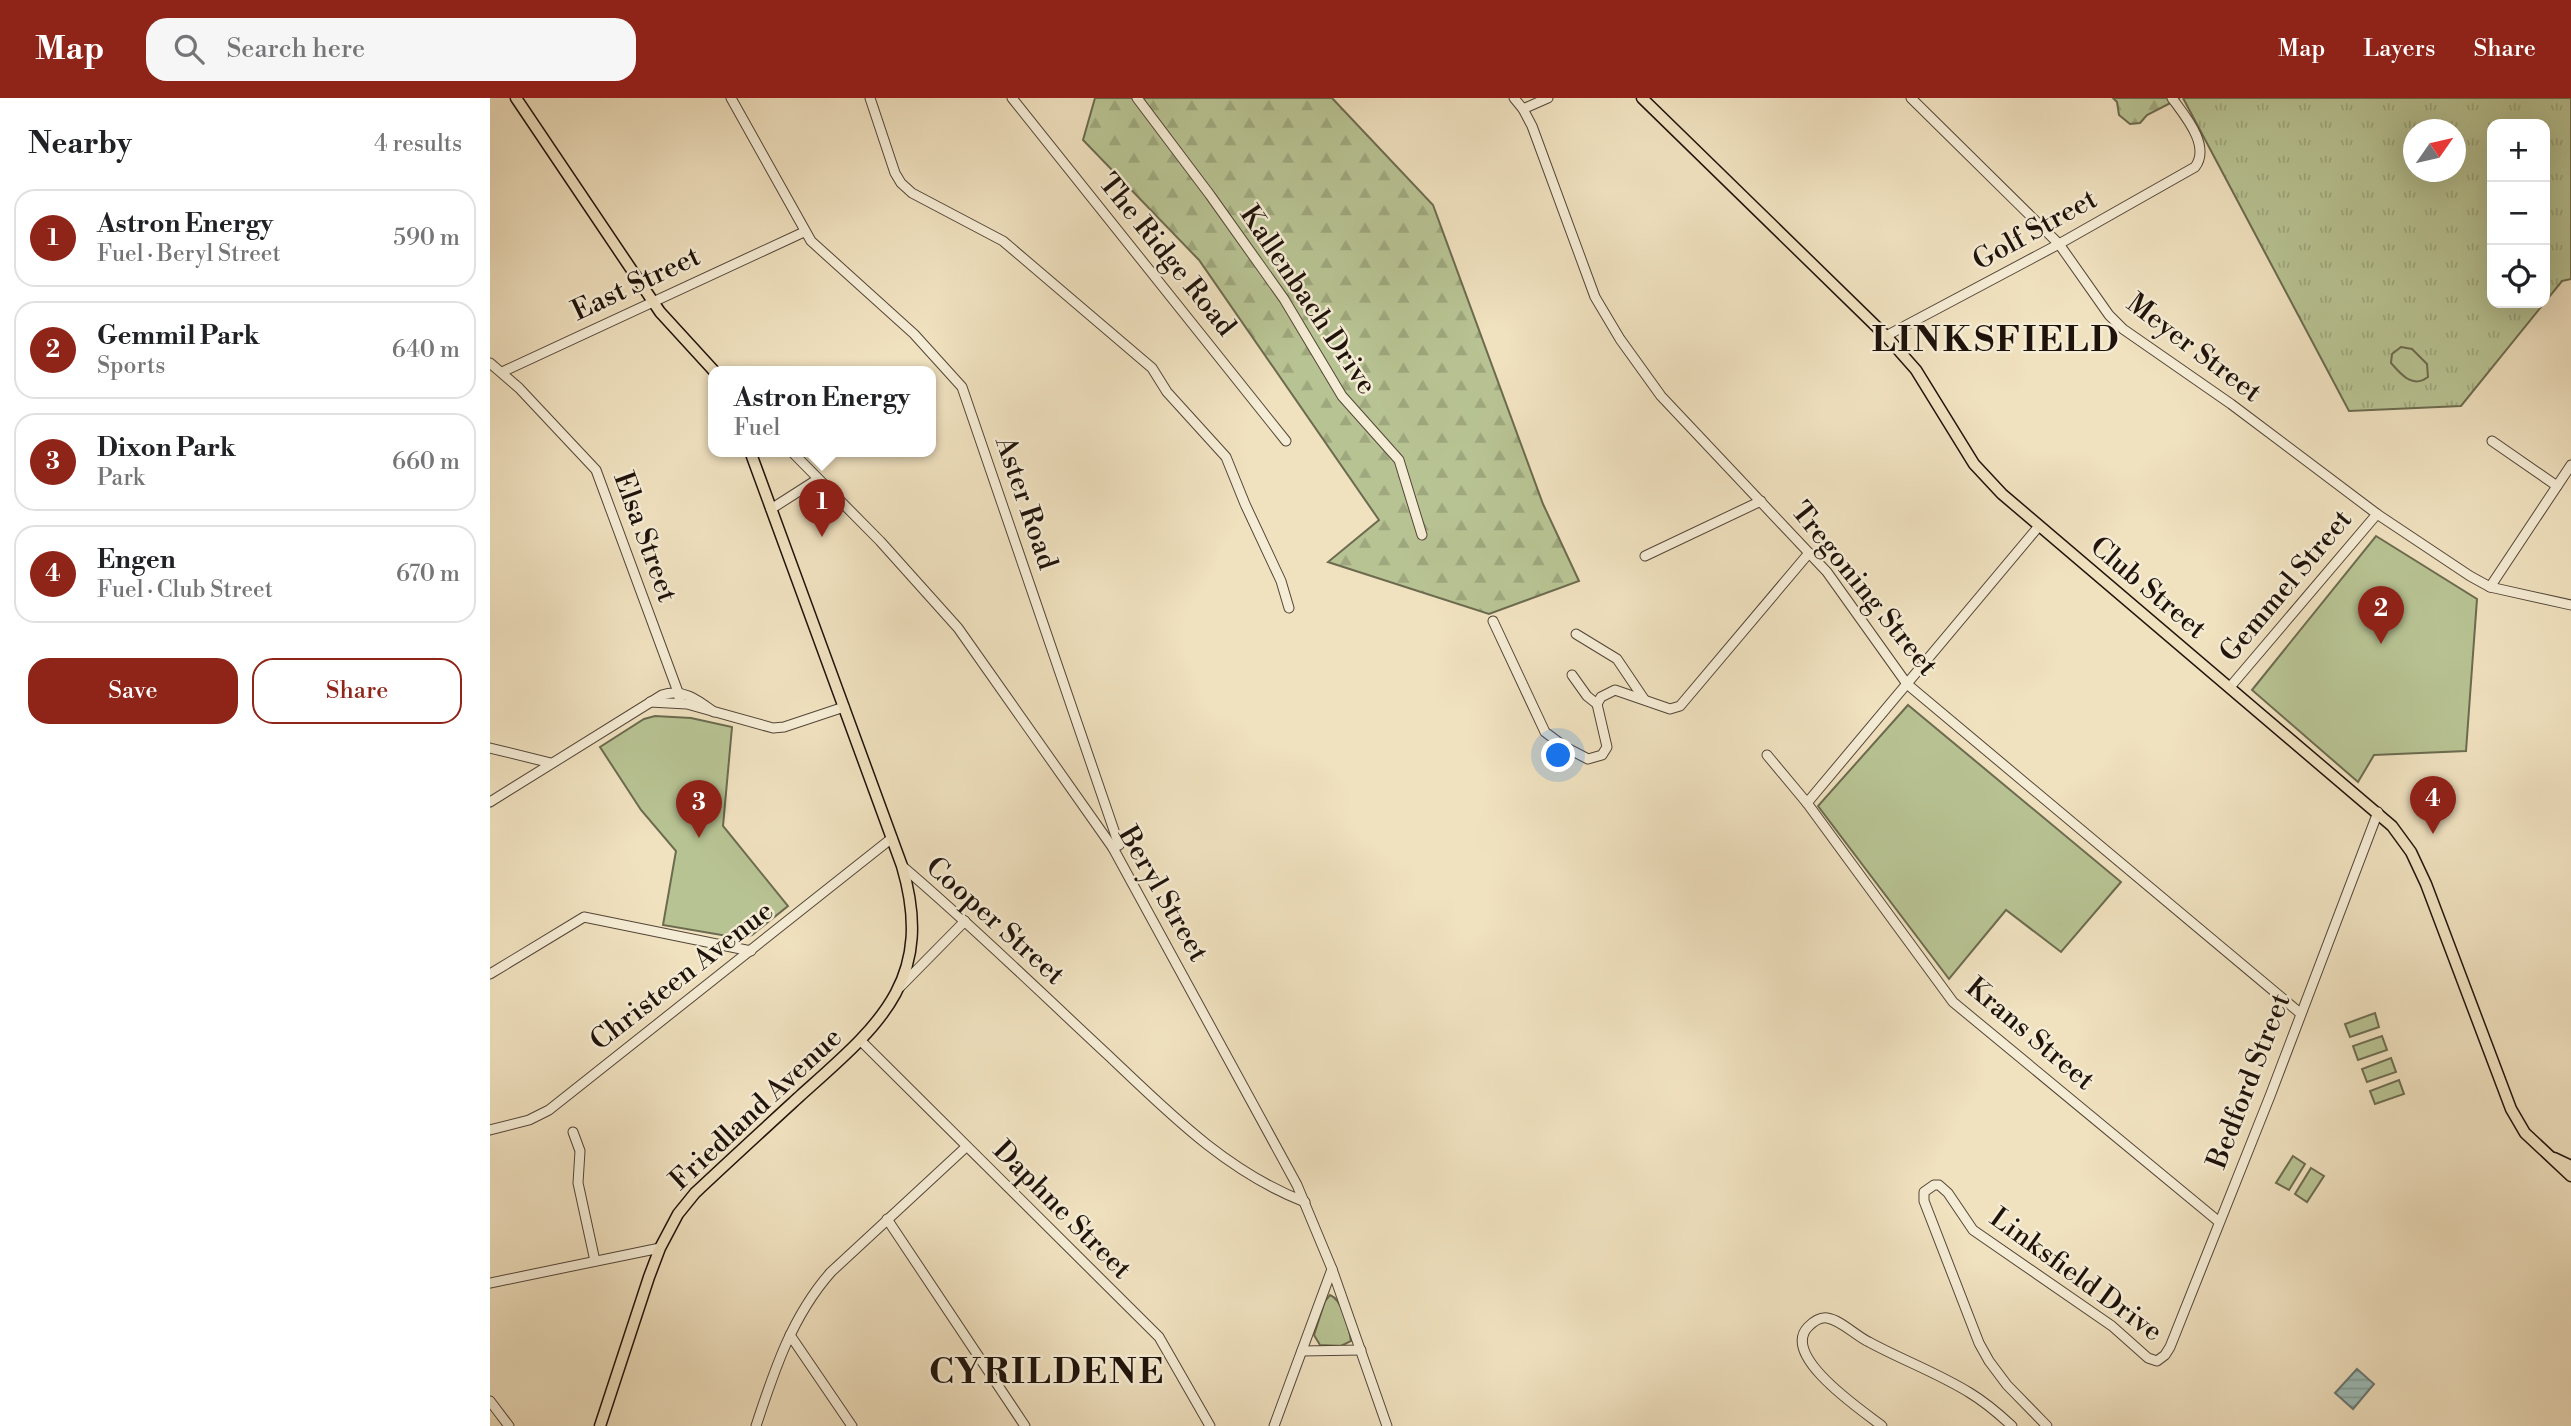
<!DOCTYPE html>
<html lang="en">
<head>
<meta charset="utf-8">
<style>
	:root { --surface:#fff; --page:#f6f6f6; --text:#202124; --muted:#757577; --line:#e0e0e0; --accent:#8f2418 }
	body { margin:0; font-family:"Libre Bodoni",serif; background:var(--page); color:var(--text) }
	.controls { position:absolute; right:21px; top:21px; display:grid; overflow:hidden; border-radius:14px; box-shadow:0 7px 28px #0002 }
	.controls button { width:63px; height:63px; display:grid; place-items:center; padding:0; border:0; border-bottom:2px solid var(--line); background:var(--surface); color:var(--text); font:35px sans-serif }
	.compass { position:absolute; left:1913px; top:21px; width:63px; height:63px; border-radius:50%; background:var(--surface); box-shadow:0 7px 28px #0002; rotate:56deg }
	.you { position:absolute; left:1069px; top:658px; width:24px; height:24px; margin:-18px; border:5px solid #fff; border-radius:50%; background:#1a73e8; box-shadow:0 0 0 10px #1a73e833 }
	.badge { display:grid; place-items:center; width:46px; height:46px; border-radius:50%; background:var(--accent); color:#fff; font-size:23px; font-weight:700 }
	.pin { position:absolute; translate:-50% -58px; filter:drop-shadow(0 2px 4px #0008) }
	.pin::after { content:''; position:absolute; top:37px; width:24px; height:21px; background:inherit; clip-path:polygon(0 0,100% 0,50% 100%) }
	.popup { position:absolute; left:218px; top:268px; width:228px; height:91px; box-sizing:border-box; display:grid; place-content:center; border-radius:14px; background:var(--surface); filter:drop-shadow(0 2px 5px #0005); font-size:23px; white-space:nowrap; color:var(--muted) }
	.popup b { font-size:26px; color:var(--text) }
	.popup::after { content:''; position:absolute; left:50%; top:100%; margin-left:-14px; border:14px solid transparent; border-top-color:var(--surface) }
	.list { margin:0; padding:0; list-style:none }
	h2 { display:flex; justify-content:space-between; align-items:center; height:91px; margin:0; padding:0 28px; font-size:30px }
	h2 small { font-size:23px; font-weight:400; color:var(--muted) }
	.list li { display:grid; grid-template-columns:46px 1fr auto; gap:21px; align-items:center; box-sizing:border-box; height:98px; margin:0 14px 14px; padding:0 14px; border:2px solid var(--line); border-radius:21px }
	.list b { display:block; font-size:26px; white-space:nowrap }
	.list p { margin:0; font-size:23px; white-space:nowrap; color:var(--muted) }
	.list em { font-size:23px; font-style:normal; color:var(--muted) }
	.actions { display:flex; gap:14px; padding:21px 28px }
	.actions a { flex:1; padding:16px 0; border:2px solid var(--accent); border-radius:21px; text-align:center; font-size:24px; color:var(--accent) }
	.actions .main { background:var(--accent); color:#fff }
	.icon { flex:none; width:38px; height:38px; fill:none; stroke:currentColor; stroke-width:2; stroke-linecap:round; stroke-linejoin:round }
	.map { position:relative; flex:none; width:2081px; height:1328px; overflow:hidden }
	header { display:flex; align-items:center; gap:42px; box-sizing:border-box; height:98px; padding:0 35px; background:var(--accent); color:#fff }
	header strong { font-size:33px }
	nav { display:flex; gap:38px; margin-inline-start:auto; font-size:24px }
	.search { width:490px; height:63px; background:var(--page); display:flex; align-items:center; gap:18px; box-sizing:border-box; padding:0 24px; border-radius:21px; color:var(--muted); font-size:26px }
	main { display:flex }
	aside { flex:1; background:var(--surface) }
	.map>svg:first-child { display:block }
	.grass { fill:url(#grass-tufts); stroke:#6c6b4f; stroke-width:2; fill-rule:evenodd }
	.forest { fill:url(#forest-firs); stroke:#6c6b4f; stroke-width:2 }
	.green { fill:#b8c393; stroke:#6c6b4f; stroke-width:2 }
	.water { fill:url(#water-rules); stroke:#6a7873; stroke-width:2 }
	.lines { fill:none; stroke-linecap:round; stroke-linejoin:round }
	.minor-casing { stroke:#534638; stroke-width:11 }
	.major-casing { stroke:#1f130b; stroke-width:13 }
	.minor { stroke:#f5ecd5; stroke-width:9 }
	.major { stroke:#f0e1bf; stroke-width:10 }
	.labels { text-anchor:middle; dominant-baseline:central; stroke-width:5; stroke-linejoin:round; paint-order:stroke }
	.street-label { font-size:28px; fill:#1f130b; stroke:#f5ecd5 }
	.district-label { font-size:35px; font-weight:bold; letter-spacing:2px; fill:#1f130b; stroke:#f5ecd5 }
</style>
</head>
<body>
<header>
<strong>Map</strong>
<div class="search"><svg class="icon" aria-label="search" viewBox="0 0 24 24"><circle cx="10" cy="10" r="6"/><path d="M15 15l6 6"/></svg>Search here</div>
<nav><a>Map</a><a>Layers</a><a>Share</a></nav>
</header>
<main>
<aside>
<h2>Nearby<small>4 results</small></h2>
<ul class="list">
<li><span class="badge">1</span><div><b>Astron Energy</b><p>Fuel · Beryl Street</p></div><em>590 m</em></li>
<li><span class="badge">2</span><div><b>Gemmil Park</b><p>Sports</p></div><em>640 m</em></li>
<li><span class="badge">3</span><div><b>Dixon Park</b><p>Park</p></div><em>660 m</em></li>
<li><span class="badge">4</span><div><b>Engen</b><p>Fuel · Club Street</p></div><em>670 m</em></li>
</ul>
<div class="actions"><a class="main">Save</a><a>Share</a></div>
</aside>
<div class="map">
<svg width="2081" height="1328" viewBox="0 0 2081 1328">
	<defs>
		<pattern id="grass-tufts" width="24" height="20" patternUnits="userSpaceOnUse" patternTransform="scale(1.75)"><rect width="24" height="20" fill="#b8c393"/><path d="M3 7l-1-3M5 7V3M7 7l1-3M15 17l-1-3M17 17v-4M19 17l1-3" fill="none" stroke="#9ea77d"/></pattern>
		<pattern id="forest-firs" width="22" height="20" patternUnits="userSpaceOnUse" patternTransform="scale(1.75)"><rect width="22" height="20" fill="#b8c393"/><path d="M5 1l3.5 6h-7zM16 11l3.5 6h-7z" fill="#9ea77d"/></pattern>
		<pattern id="water-rules" width="6" height="5" patternUnits="userSpaceOnUse" patternTransform="scale(1.75)"><rect width="6" height="5" fill="#9cbcb8"/><path d="M0 2.5h6" fill="none" stroke="#86a19d"/></pattern>
	</defs>
	<rect width="100%" height="100%" fill="#f0e1bf"/>
	<filter id="stains"><feTurbulence type="fractalNoise" baseFrequency=".00286" numOctaves="4"/><feColorMatrix values="0 0 0 0 .2 0 0 0 0 .09 0 0 0 0 .02 0 0 0 .5 -.17"/></filter>
	<radialGradient id="worn" r=".72"><stop offset=".6" stop-color="#630" stop-opacity="0"/><stop offset="1" stop-color="#630" stop-opacity=".3"/></radialGradient>
	<!-- grass -->
	<path class="grass" d="M1693,0h388v181l-9,2 -101,125 -112,5zM2002,26h53v179h-53zM1924,32h42v42h-42z"/>
	<!-- forest -->
	<g class="forest">
		<polygon points="605,0 842,0 943,107 1053,406 1089,483 999,516 838,464 889,422 709,162 593,42"/>
		<polygon points="1623,0 1690,0 1657,17 1650,25 1640,26 1629,17 1627,4"/>
	</g>
	<!-- green -->
	<g class="green">
		<path d="M1911,249l11,2 15,15 1,13c-16,12 -27,-3 -37,-14l1,-9z"/>
		<polygon points="1886,438 1987,501 1976,653 1884,657 1868,684 1762,592"/>
		<polygon points="1418,607 1631,784 1571,854 1516,812 1459,881 1328,708"/>
		<polygon points="165,618 201,620 242,629 233,728 298,808 262,837 249,840 173,827 186,753 151,712 110,649 154,621"/>
		<polygon points="1885,915 1889,929 1860,939 1855,926"/>
		<polygon points="1892,938 1897,952 1868,962 1863,948"/>
		<polygon points="1901,960 1906,974 1877,984 1872,971"/>
		<polygon points="1909,982 1914,996 1885,1006 1880,993"/>
		<polygon points="1803,1058 1815,1066 1799,1092 1786,1085"/>
		<polygon points="1821,1070 1834,1078 1817,1104 1805,1096"/>
		<path d="M840,1197c13,5 19,33 21,46l-10,5 -21,-1 -6,-10 11,-34z"/>
	</g>
	<!-- water -->
	<polygon class="water" points="1867,1271 1884,1286 1863,1311 1845,1295"/>
	<g class="lines">
		<defs>
			<g id="minor">
				<polyline points="241,0 321,143 424,236 472,289 629,747 623,750"/>
				<polyline points="380,0 405,75 411,85 422,95 513,143 662,270 677,294 736,359 755,406 791,483 799,510"/>
				<polyline points="522,0 796,343"/>
				<polyline points="647,0 720,97 794,201 852,298 909,362 932,437"/>
				<polyline points="1024,0 1033,11 1042,28 1105,199 1130,241 1171,298 1337,474 1417,586 1810,915"/>
				<polyline points="1421,0 1569,146 1619,217 1633,231 1741,306 1887,416 1980,478 2000,489 2081,507"/>
				<polyline points="1033,11 1058,0"/>
				<path d="M1396,238l173,-92 136,-77c16,-21 -10,-51 -23,-69"/>
				<polyline points="0,265 29,290 106,372 188,594 190,605"/>
				<polyline points="12,274 314,134"/>
				<polyline points="2002,343 2067,388"/>
				<polyline points="301,353 390,443 468,530 623,750 807,1087 842,1171 897,1328"/>
				<polyline points="281,411 328,381"/>
				<polyline points="1549,428 1317,705 1463,904 1728,1123"/>
				<polyline points="1155,458 1271,403"/>
				<polyline points="2000,489 2081,367"/>
				<polyline points="1003,523 1055,634 1075,649 1098,661 1112,657 1117,649 1107,606 1111,599 1125,592 1180,611 1190,608 1319,455"/>
				<polyline points="1086,536 1127,561 1154,601"/>
				<polyline points="1082,577 1097,598 1107,606"/>
				<polyline points="1740,589 1887,416"/>
				<polyline points="160,604 197,606 283,630 294,629 354,609"/>
				<polyline points="0,650 61,665"/>
				<polyline points="1277,657 1317,705"/>
				<path d="M0,704l172,-107c21,-7 36,5 52,17"/>
				<path d="M412,768c72,61 139,127 208,191 59,56 117,115 195,145"/>
				<polyline points="0,876 94,819 261,853"/>
				<polyline points="410,889 475,823"/>
				<polyline points="371,943 669,1239 720,1328"/>
				<polyline points="0,1032 39,1022 59,1012 402,740"/>
				<polyline points="83,1034 90,1053 88,1085 105,1163"/>
				<polyline points="397,1121 535,1328"/>
				<polyline points="0,1185 170,1150"/>
				<polyline points="300,1237 362,1328"/>
				<polyline points="812,1253 871,1252"/>
				<polyline points="0,1303 19,1328"/>
				<path d="M266,1328c18,-55 36,-110 75,-154l135,-125"/>
				<polyline points="784,1328 842,1171"/>
				<path d="M1392,1328c-19,-15 -102,-70 -74,-99 5,-5 12,-10 19,-9 14,2 29,18 42,24 33,18 69,31 101,51 15,9 29,21 42,33"/>
				<polyline points="1557,1328 1517,1287 1499,1263 1489,1245 1434,1103 1434,1094 1444,1087 1449,1087 1458,1095 1483,1132 1622,1228 1658,1260 1667,1263 1675,1257 1680,1249 1780,998 1888,714"/>
			</g>
			<g id="major">
				<polyline points="26,0 170,214 224,273"/>
				<polyline points="1152,0 1396,238 1426,272 1484,366 1512,396 1902,728 1921,754 1936,786 2021,1011 2035,1035 2081,1078"/>
				<polyline points="2064,1060 2081,1068"/>
				<path d="M110,1328l49,-149 11,-29 18,-34 17,-21c35,-33 70,-65 106,-98 77,-69 135,-114 101,-229l-152,-415"/>
			</g>
		</defs>
		<!-- minor casing -->
		<use href="#minor" class="minor-casing"/>
		<!-- major casing -->
		<use href="#major" class="major-casing"/>
		<!-- minor -->
		<use href="#minor" class="minor"/>
		<!-- major -->
		<use href="#major" class="major"/>
	</g>
	<g class="labels">
		<!-- street labels -->
		<g class="street-label">
			<text transform="translate(1545 132) rotate(-29)">Golf Street</text>
			<text transform="translate(677 157) rotate(51)">The Ridge Road</text>
			<text transform="translate(146 186) rotate(-25)">East Street</text>
			<text transform="translate(818 202) rotate(56)">Kallenbach Drive</text>
			<text transform="translate(1704 250) rotate(37)">Meyer Street</text>
			<text transform="translate(536 405) rotate(71)">Aster Road</text>
			<text transform="translate(155 439) rotate(70)">Elsa Street</text>
			<text transform="translate(1796 488) rotate(-50)">Gemmel Street</text>
			<text transform="translate(1658 490) rotate(40)">Club Street</text>
			<text transform="translate(1374 491) rotate(51)">Tregoning Street</text>
			<text transform="translate(673 796) rotate(60)">Beryl Street</text>
			<text transform="translate(505 823) rotate(42)">Cooper Street</text>
			<text transform="translate(192 878) rotate(-38)">Christeen Avenue</text>
			<text transform="translate(1540 936) rotate(40)">Krans Street</text>
			<text transform="translate(1759 983) rotate(-69)">Bedford Street</text>
			<text transform="translate(266 1011) rotate(-43)">Friedland Avenue</text>
			<text transform="translate(572 1112) rotate(45)">Daphne Street</text>
			<text transform="translate(1586 1177) rotate(36)">Linksfield Drive</text>
		</g>
		<!-- district labels -->
		<g class="district-label">
			<text x="1506" y="242">LINKSFIELD</text>
			<text x="557" y="1274">CYRILDENE</text>
		</g>
	</g>
	<rect width="100%" height="100%" filter="url(#stains)"/>
	<rect width="100%" height="100%" fill="url(#worn)"/>
</svg>
<div class="controls">
<button>+</button>
<button>−</button>
<button><svg class="icon" aria-label="locate" viewBox="0 0 24 24"><circle cx="12" cy="12" r="6"/><path d="M12 2v4M12 18v4M2 12h4M18 12h4"/></svg></button>
</div>
<svg class="compass" viewBox="-18 -18 36 36"><path d="M0-13l5 13h-10z" fill="#e53935"/><path d="M0 13l5-13h-10z" fill="#757577"/></svg>
<div class="you"></div>
<div class="pin badge" style="left:332px;top:439px">1</div>
<div class="popup"><b>Astron Energy</b>Fuel</div>
<div class="pin badge" style="left:1891px;top:546px">2</div>
<div class="pin badge" style="left:209px;top:740px">3</div>
<div class="pin badge" style="left:1943px;top:736px">4</div>
</div>
</main>
</body>
</html>
